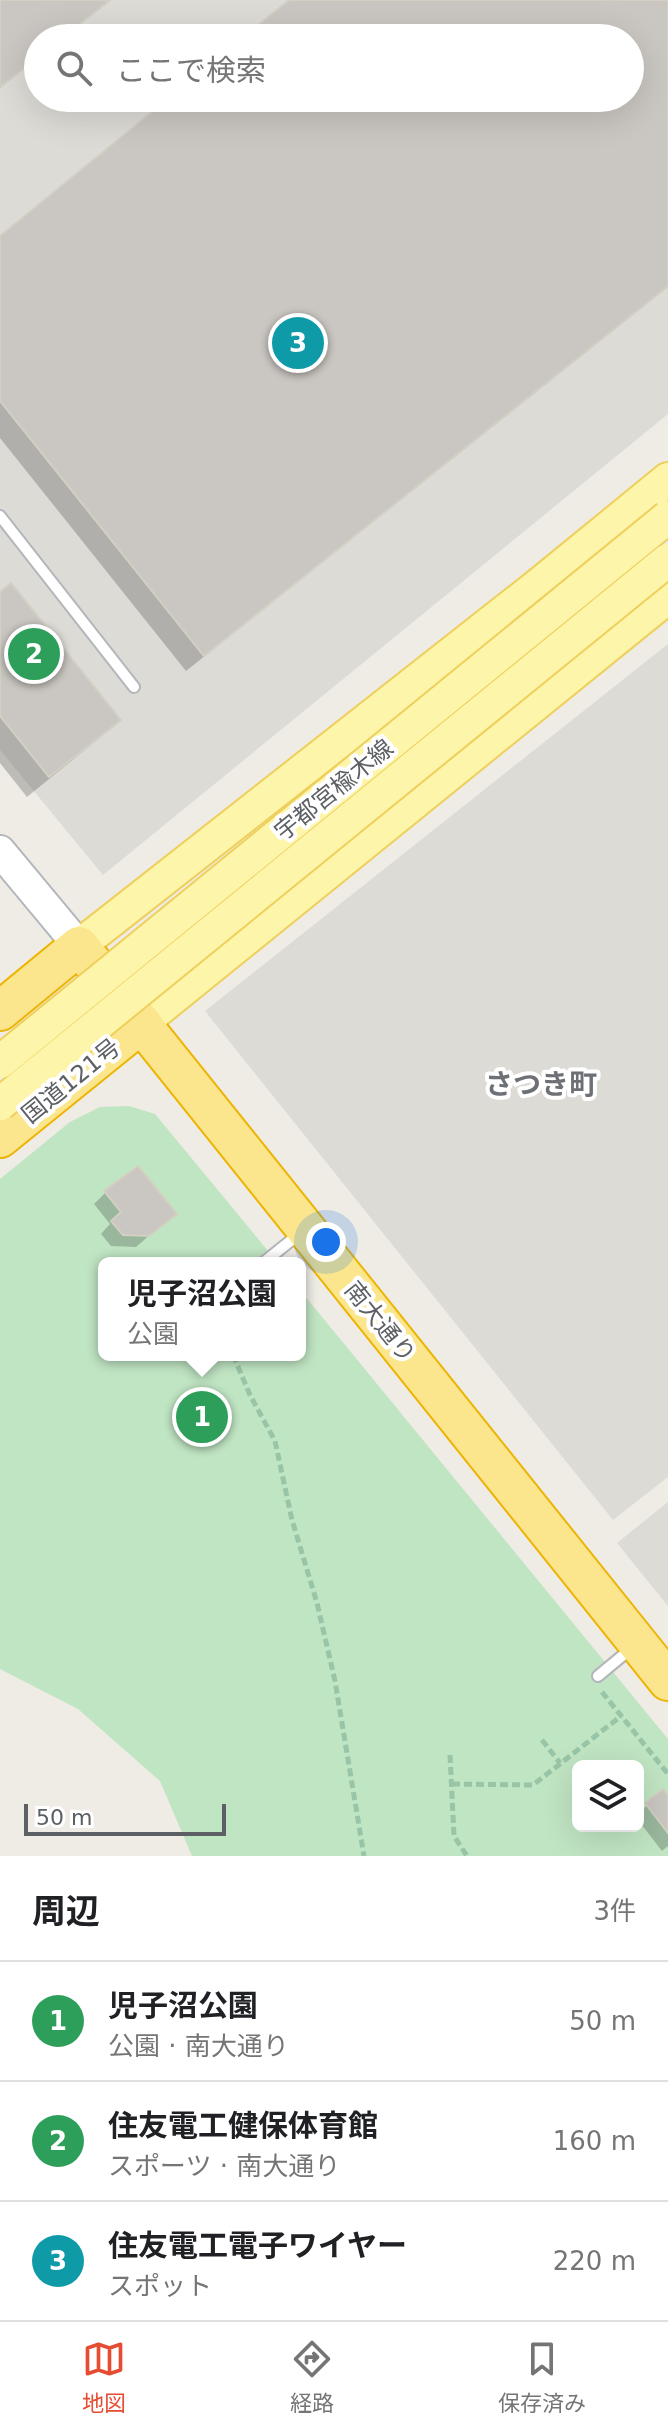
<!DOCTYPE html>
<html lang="ja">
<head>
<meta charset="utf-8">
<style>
	:root { --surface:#fff; --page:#f6f6f6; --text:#202124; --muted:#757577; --line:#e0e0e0; --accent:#e64c32 }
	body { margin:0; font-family:"DejaVu Sans","Noto Sans JP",sans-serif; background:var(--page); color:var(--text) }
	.controls { position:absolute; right:24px; bottom:24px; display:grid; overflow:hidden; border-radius:12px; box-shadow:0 8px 32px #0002 }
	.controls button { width:72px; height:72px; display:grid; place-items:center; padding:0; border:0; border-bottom:2px solid var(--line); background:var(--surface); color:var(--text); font:40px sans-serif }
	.scale { position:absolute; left:24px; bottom:20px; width:202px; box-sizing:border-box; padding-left:8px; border:4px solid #5c5f64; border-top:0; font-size:22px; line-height:28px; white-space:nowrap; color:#5c5f64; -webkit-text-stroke:6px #fff; paint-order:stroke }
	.you { position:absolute; left:326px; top:1242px; width:28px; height:28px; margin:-20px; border:6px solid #fff; border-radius:50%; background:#1a73e8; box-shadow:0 0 0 12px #1a73e833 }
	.badge { display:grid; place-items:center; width:52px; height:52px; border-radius:50%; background:var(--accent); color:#fff; font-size:26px; font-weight:700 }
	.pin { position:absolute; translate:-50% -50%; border:4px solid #fff; box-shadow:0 2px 8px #0006 }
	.popup { position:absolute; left:98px; top:1257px; width:208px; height:104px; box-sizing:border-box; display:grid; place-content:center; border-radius:12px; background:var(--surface); filter:drop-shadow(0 2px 6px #0005); font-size:26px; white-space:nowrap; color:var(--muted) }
	.popup b { font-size:30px; color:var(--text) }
	.popup::after { content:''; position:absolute; left:50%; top:100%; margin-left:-16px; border:16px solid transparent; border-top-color:var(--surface) }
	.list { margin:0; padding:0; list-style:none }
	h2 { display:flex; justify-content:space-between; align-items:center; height:104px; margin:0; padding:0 32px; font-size:34px }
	h2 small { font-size:26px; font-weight:400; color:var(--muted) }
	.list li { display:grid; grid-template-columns:52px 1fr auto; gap:24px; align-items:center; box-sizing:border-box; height:120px; padding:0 32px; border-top:2px solid var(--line) }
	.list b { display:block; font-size:30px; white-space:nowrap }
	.list p { margin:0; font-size:26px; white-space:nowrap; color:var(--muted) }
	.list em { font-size:26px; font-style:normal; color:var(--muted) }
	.icon { flex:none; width:44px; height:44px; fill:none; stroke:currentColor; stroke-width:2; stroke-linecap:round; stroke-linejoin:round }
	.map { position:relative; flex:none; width:668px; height:1856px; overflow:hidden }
	.search { position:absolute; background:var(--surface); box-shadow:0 8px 32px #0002; left:24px; right:24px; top:24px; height:88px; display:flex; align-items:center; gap:20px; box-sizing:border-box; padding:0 28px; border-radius:44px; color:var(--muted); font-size:30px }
	.sheet { height:464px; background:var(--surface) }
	nav { display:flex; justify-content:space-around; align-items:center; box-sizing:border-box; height:112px; border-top:2px solid var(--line); background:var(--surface); font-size:22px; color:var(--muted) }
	nav a { display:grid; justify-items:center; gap:4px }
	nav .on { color:var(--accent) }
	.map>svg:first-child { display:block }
	.industrial { fill:#dddbd6; fill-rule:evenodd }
	.green { fill:#c0e5c3; fill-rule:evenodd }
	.shadow { fill:#0003 }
	.building { fill:#cac6c1; stroke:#d3cfc2; stroke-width:2 }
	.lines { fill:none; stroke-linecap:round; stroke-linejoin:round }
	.lane-casing { stroke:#b4b6bb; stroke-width:14 }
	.secondary-casing { stroke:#b3b6bb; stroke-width:34 }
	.primary-casing { stroke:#efcf5c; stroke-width:36 }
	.highway-casing { stroke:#edb405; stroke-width:42 }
	.path { stroke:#98c4a7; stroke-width:5; stroke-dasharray:8 4; stroke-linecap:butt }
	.lane { stroke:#fff; stroke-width:10 }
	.secondary { stroke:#fff; stroke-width:30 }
	.primary { stroke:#fdf5a9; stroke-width:32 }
	.highway { stroke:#fbe68e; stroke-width:38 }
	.primary-bridge-casing { stroke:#efcf5c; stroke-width:36; stroke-linecap:butt }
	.primary-bridge { stroke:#fdf5a9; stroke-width:32 }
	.labels { text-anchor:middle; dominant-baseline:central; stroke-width:8; stroke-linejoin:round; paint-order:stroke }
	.street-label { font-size:24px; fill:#5c5f64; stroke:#fff }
	.quarter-label { font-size:28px; font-weight:bold; fill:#6d7176; stroke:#fff }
</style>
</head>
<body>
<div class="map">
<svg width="668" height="1856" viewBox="0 0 668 1856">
	<rect width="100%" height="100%" fill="#eeece4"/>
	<!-- industrial -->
	<g class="industrial">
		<path d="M0,0h668v414l-565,461 -103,-125zM38,38h592v60h-592z"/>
		<polygon points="668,644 668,1477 613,1520 205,1011"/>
		<polygon points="668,1502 668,1606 617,1543"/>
	</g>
	<!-- green -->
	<path class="green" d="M129,1106l26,8 123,149h-174v92h196v-65l368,449v117h-476l-32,-75 -82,-72 -78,-40v-490l70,-57 30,-15zM578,1766h60v60h-60z"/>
	<!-- shadow -->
	<g class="shadow">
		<polygon points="0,0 111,0 63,38 38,38 38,58 0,88"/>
		<polygon points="292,0 668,0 668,287 186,671 0,438 0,239 172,98 630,98 630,38 245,38"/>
		<polygon points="0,594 118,719 97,740 27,797 0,763"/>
		<polygon points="138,1169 174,1214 136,1247 111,1246 101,1234 110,1224 94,1204 105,1193"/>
		<polygon points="663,1792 668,1799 668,1846 662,1851 638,1820 638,1813"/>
	</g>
	<!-- building -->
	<g class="building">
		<polygon points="0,0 110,0 62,38 38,38 38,57 0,87"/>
		<polygon points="289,0 668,0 668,286 204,656 0,401 0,236 169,98 630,98 630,38 242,38"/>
		<polygon points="11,583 121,720 49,777 0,716 0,592"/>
		<polygon points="138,1166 177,1214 149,1236 123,1235 111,1221 121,1212 104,1191"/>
		<polygon points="663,1789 668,1796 668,1833 645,1803"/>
	</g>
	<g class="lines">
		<defs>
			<g id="lane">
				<polyline points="0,516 134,687"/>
				<polyline points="263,1263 299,1234"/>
				<polyline points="598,1676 633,1647"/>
			</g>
			<polyline id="secondary" points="0,851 79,946"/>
			<g id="primary">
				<polyline points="79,946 537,586 668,479"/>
				<polyline points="142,1023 668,597"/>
			</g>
			<g id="highway">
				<polyline points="0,1011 79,946 668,1681"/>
				<polyline points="0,1138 142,1023"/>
			</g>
		</defs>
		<!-- lane casing -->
		<use href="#lane" class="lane-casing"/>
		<!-- secondary casing -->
		<use href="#secondary" class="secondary-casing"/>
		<!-- primary casing -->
		<use href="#primary" class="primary-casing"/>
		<!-- highway casing -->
		<use href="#highway" class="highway-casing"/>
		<!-- path -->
		<g class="path">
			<polyline points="233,1355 250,1395 275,1441 292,1520 317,1603 335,1681 364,1856"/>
			<polyline points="602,1692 668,1774"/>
			<polyline points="542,1740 560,1763"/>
			<polyline points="450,1755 454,1836 467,1856"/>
			<polyline points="452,1784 533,1785 621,1716"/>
		</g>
		<!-- lane -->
		<use href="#lane" class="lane"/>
		<!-- secondary -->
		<use href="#secondary" class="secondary"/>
		<!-- primary -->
		<use href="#primary" class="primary"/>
		<!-- highway -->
		<use href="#highway" class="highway"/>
		<defs>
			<g id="primary-bridge">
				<polyline points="0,1062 668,517"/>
				<polyline points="0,1104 668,560"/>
			</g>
		</defs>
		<!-- primary-bridge casing -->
		<use href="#primary-bridge" class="primary-bridge-casing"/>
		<!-- primary-bridge -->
		<use href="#primary-bridge" class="primary-bridge"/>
	</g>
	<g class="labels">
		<!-- street labels -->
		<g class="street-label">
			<text transform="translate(334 790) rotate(-39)">宇都宮楡木線</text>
			<text transform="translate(71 1081) rotate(-39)">国道121号</text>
			<text transform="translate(380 1322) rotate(51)">南大通り</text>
		</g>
		<!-- quarter labels -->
		<g class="quarter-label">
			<text x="541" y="1084">さつき町</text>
		</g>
	</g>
</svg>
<div class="controls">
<button><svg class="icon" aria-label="layers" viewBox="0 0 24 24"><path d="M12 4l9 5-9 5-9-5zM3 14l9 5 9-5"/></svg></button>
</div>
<div class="scale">50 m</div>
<div class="you"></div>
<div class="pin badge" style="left:202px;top:1417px;background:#2e9e5b">1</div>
<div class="popup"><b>児子沼公園</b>公園</div>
<div class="pin badge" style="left:34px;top:654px;background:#2e9e5b">2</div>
<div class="pin badge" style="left:298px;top:343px;background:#0f9aa8">3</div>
<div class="search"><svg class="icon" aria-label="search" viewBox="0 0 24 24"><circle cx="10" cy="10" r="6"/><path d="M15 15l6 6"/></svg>ここで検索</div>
</div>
<section class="sheet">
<h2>周辺<small>3件</small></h2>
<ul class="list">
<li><span class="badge" style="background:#2e9e5b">1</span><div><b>児子沼公園</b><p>公園 · 南大通り</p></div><em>50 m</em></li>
<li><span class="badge" style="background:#2e9e5b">2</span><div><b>住友電工健保体育館</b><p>スポーツ · 南大通り</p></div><em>160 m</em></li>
<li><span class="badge" style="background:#0f9aa8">3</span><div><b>住友電工電子ワイヤー</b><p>スポット</p></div><em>220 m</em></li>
</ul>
</section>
<nav>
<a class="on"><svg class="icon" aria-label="map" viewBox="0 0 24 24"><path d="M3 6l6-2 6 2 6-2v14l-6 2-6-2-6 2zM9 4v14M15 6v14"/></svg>地図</a>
<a><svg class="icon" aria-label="directions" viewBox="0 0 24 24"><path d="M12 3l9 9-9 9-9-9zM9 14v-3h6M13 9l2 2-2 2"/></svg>経路</a>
<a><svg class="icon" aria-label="saved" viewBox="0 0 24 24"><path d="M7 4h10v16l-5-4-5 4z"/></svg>保存済み</a>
</nav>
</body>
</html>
